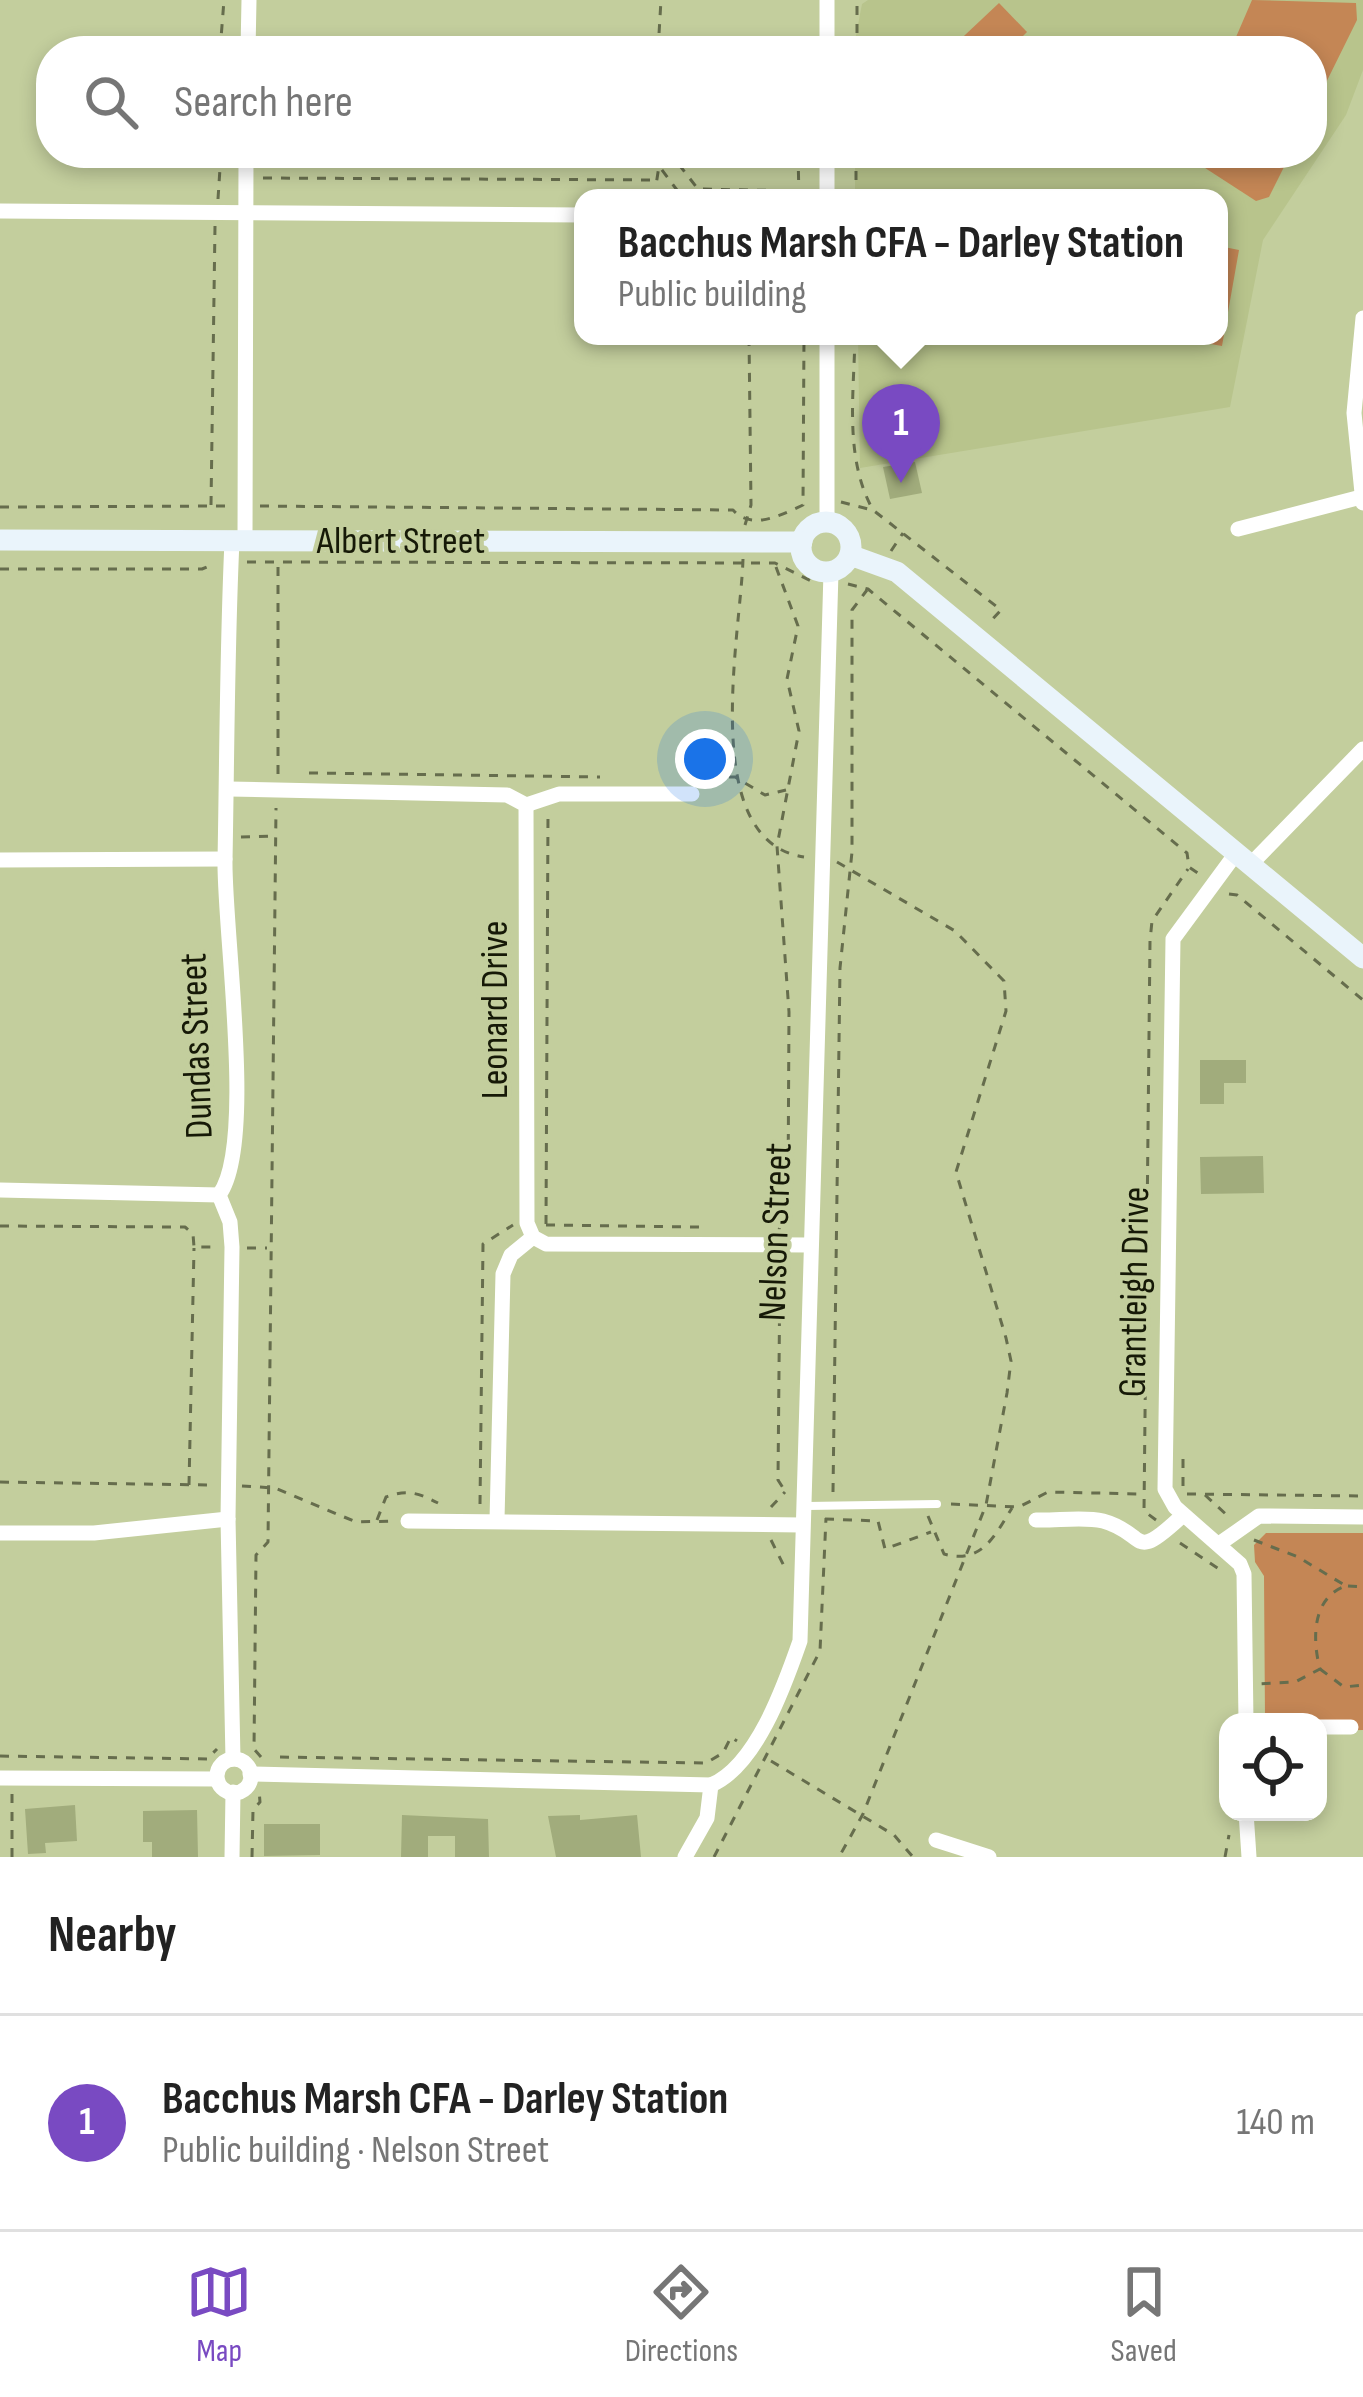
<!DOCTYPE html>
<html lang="en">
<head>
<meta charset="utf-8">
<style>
	:root { --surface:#fff; --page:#f2f2f2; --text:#222; --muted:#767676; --line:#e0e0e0; --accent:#794ac2 }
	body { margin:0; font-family:"Sofia Sans Condensed",sans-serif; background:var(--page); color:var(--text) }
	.controls { position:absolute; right:36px; bottom:36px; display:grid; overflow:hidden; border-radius:24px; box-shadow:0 6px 18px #0003 }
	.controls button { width:108px; height:108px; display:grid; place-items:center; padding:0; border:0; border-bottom:3px solid var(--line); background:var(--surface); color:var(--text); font:60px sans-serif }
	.you { position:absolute; left:705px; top:759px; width:42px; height:42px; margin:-30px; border:9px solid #fff; border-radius:50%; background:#1a73e8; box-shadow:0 0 0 18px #1a73e833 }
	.badge { display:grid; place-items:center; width:78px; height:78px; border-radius:50%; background:var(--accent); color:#fff; font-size:39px; font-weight:700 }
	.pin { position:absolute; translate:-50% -99px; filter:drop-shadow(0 3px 6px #0008) }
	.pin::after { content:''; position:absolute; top:63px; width:42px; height:36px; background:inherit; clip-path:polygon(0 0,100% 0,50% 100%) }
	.popup { position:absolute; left:574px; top:189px; width:654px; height:156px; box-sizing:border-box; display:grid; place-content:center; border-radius:24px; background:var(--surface); filter:drop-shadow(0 3px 9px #0005); font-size:39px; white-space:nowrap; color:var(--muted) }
	.popup b { font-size:45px; color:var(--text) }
	.popup::after { content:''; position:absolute; left:50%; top:100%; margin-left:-24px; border:24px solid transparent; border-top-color:var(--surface) }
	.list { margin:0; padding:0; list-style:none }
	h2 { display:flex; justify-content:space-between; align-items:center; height:156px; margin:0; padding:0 48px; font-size:51px }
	h2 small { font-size:39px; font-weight:400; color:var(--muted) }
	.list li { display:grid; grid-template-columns:78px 1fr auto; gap:36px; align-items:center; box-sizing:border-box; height:216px; padding:0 48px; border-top:3px solid var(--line) }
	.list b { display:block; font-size:45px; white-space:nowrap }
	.list p { margin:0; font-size:39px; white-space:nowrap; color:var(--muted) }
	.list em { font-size:39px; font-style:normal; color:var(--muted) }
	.icon { flex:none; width:66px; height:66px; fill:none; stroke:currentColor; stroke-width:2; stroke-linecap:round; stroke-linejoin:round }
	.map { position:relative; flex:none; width:1363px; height:1857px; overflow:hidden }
	.search { position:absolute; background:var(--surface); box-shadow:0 6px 18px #0003; left:36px; right:36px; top:36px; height:132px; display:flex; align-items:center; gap:30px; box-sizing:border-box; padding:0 42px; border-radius:48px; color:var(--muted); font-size:45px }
	.sheet { height:372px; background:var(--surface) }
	nav { display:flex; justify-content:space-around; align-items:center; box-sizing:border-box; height:168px; border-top:3px solid var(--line); background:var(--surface); font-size:33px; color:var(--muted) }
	nav a { display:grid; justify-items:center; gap:6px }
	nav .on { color:var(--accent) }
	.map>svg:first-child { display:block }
	.built { fill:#b8c48c }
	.green { fill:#c48655 }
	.building { fill:#a1ac7c }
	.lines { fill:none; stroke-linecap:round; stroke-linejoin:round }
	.path { stroke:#666d4d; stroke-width:3; stroke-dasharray:9 9; stroke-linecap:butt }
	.lane { stroke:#fff; stroke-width:8 }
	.street { stroke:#fff; stroke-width:15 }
	.secondary { stroke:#eaf4fb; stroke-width:21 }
	.labels { text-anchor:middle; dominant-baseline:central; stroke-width:9; stroke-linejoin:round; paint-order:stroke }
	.street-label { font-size:39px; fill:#161907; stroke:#c3ce9d }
</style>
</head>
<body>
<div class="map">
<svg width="1363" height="1857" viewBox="0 0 1363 1857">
	<rect width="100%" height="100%" fill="#c3ce9d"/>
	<!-- built -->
	<polygon class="built" points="868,0 1363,0 1363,70 1346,115 1263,240 1230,407 860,468 858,336 1219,336 1219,198 855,198 855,153 1312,153 1312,51 853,51 862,4"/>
	<!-- green -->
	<g class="green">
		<polygon points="1252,0 1356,3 1357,20 1312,111 1312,51 1230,51"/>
		<polygon points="999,3 1027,32 1008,51 948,51"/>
		<polygon points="1291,153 1269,197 1256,201 1185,155"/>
		<polygon points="1219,246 1239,250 1222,346 1165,336 1219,336"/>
		<polygon points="1266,1533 1363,1533 1363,1730 1318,1731 1318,1722 1265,1719 1264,1576 1255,1562 1254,1545"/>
	</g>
	<!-- building -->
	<g class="building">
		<polygon points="915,462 922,493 890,499 883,467"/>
		<polygon points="1200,1060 1246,1060 1246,1083 1224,1083 1224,1104 1200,1104"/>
		<polygon points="1263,1156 1264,1193 1201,1194 1200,1157"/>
		<polygon points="75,1805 77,1841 45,1843 46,1853 28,1854 25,1809"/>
		<polygon points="197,1810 198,1857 152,1857 152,1842 143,1842 143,1811"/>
		<polygon points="402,1815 488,1819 489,1857 455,1857 455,1836 428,1836 428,1857 401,1857"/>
		<polygon points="580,1815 580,1820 637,1815 641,1857 556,1857 548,1816"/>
		<polygon points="264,1824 320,1824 320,1855 264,1856"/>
	</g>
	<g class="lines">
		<!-- path -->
		<g class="path">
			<polyline points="220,51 224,0"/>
			<polyline points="658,51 661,0"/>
			<polyline points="857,51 857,0"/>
			<polyline points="657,153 659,166 683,198"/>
			<polyline points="798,153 799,198"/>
			<polyline points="263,178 657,180"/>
			<polyline points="654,198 659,166 677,162 698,189 798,191"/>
			<polyline points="856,198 856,153"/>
			<polyline points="218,199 221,153"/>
			<path d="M855,336c-1,58 -11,122 18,174l128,100 -12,13"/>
			<polyline points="841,502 872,510"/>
			<polyline points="211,505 215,226"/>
			<path d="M260,506l473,4c19,21 48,5 70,-5l1,-169"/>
			<polyline points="0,507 226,506"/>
			<polyline points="745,525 751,505 749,336"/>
			<polyline points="891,551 903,533"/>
			<path d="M743,559c-2,74 -46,282 61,298"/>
			<polyline points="247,562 775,563 815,583"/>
			<polyline points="776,567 798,626 787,679 799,731 777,846 789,1012 788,1194 779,1230"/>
			<polyline points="0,569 202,569 214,564"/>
			<polyline points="848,584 868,589 1187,853 1189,867 1202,876"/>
			<polyline points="309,773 600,777"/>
			<polyline points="278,774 278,562"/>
			<polyline points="693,777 735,777 765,795 786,790"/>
			<polyline points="241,837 274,836"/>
			<polyline points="837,862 955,931 1004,981 1006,1011 956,1172 1006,1338 1011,1361 1007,1393 986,1505 863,1814 839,1857"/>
			<polyline points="1229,894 1237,895 1363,1000"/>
			<polyline points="546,1224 548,814"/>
			<polyline points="546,1225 699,1227"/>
			<polyline points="0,1226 185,1227 193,1234 194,1247 213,1247"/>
			<polyline points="247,1248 267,1248"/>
			<polyline points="780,1263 778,1480 785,1491"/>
			<polyline points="0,1482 214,1485"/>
			<polyline points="189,1485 194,1248"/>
			<polyline points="242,1486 275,1488 356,1522 393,1521"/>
			<polyline points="1183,1486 1183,1453"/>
			<polyline points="833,1492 840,968 852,852 852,610 867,590"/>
			<polyline points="1187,1494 1363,1496"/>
			<polyline points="1205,1495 1229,1517"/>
			<polyline points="480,1504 483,1244 513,1225"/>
			<polyline points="951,1504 1019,1507 1048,1492 1142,1494"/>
			<polyline points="771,1507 785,1492"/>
			<path d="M928,1516l16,38c38,11 51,-19 68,-46"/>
			<polyline points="825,1519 878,1521 885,1549 931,1532"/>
			<path d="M377,1520l9,-23c22,-8 32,-4 52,6"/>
			<polyline points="1156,1520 1144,1511 1150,941 1152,921 1188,869"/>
			<polyline points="771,1540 785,1568"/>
			<path d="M1254,1540l44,17 48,29c-34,11 -34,53 -26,83l-25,13 -36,2"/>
			<polyline points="1180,1543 1222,1571"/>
			<polyline points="1348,1586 1363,1587"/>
			<polyline points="1320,1669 1344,1687 1363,1685"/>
			<polyline points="0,1756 207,1759 217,1749"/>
			<polyline points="261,1757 254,1749 256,1555 268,1542 276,808"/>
			<polyline points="280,1757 706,1763 723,1753 731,1737 737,1741"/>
			<polyline points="771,1761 894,1835 913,1857"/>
			<polyline points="12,1857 12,1794"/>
			<polyline points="252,1857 253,1810 260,1802 259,1790"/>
			<polyline points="714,1857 820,1651 826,1518"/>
			<polyline points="1225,1857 1229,1835"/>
		</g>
		<!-- lane -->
		<polyline class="lane" points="807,1506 937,1504"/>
		<!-- street -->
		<g class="street">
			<polyline points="827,0 827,51"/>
			<polyline points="248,51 249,0"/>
			<polyline points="827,198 827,153"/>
			<polyline points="0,211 583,215"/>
			<polyline points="1363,318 1354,413 1363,503"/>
			<polyline points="827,522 827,336"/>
			<polyline points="1238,529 1361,497"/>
			<path d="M232,541c-5,106 -5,214 -7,320 -1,71 31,285 -6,334l11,27 2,25 -4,272 5,240"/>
			<polyline points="245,541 246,153"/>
			<polyline points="229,789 507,795 526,805 527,1223 533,1237 546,1244 809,1245"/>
			<polyline points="526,805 559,794 692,794"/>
			<polyline points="1237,852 1173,939 1165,1489 1175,1507 1240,1564 1244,1574 1246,1722"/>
			<polyline points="0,860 225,859"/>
			<polyline points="1251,864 1363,749"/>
			<polyline points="0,1190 219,1195"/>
			<polyline points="497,1520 503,1274 511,1255 533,1237"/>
			<path d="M1036,1520c20,1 47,-4 67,1 45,12 27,44 80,-6"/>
			<polyline points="408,1521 802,1525"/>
			<polyline points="0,1533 94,1533 228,1519"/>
			<polyline points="1219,1544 1259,1516 1363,1517"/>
			<polyline points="1318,1727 1351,1727"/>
			<circle cx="234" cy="1776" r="17"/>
			<polyline points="250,1774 711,1785"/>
			<polyline points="0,1778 217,1779"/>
			<polyline points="1246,1812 1249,1857"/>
			<polyline points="936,1840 989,1857"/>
			<polyline points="232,1857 233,1792"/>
			<path d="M685,1857l22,-39 4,-33c45,-19 73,-98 89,-144l31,-1069"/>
		</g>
		<!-- secondary -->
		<g class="secondary">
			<circle cx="826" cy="547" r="25"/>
			<polyline points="0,540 802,542"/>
			<polyline points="850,555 897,572 1363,958"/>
		</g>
	</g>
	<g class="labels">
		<!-- street labels -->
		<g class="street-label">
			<text x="401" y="541">Albert Street</text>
			<text transform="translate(495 1010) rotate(-90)">Leonard Drive</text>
			<text transform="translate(197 1046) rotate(-92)">Dundas Street</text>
			<text transform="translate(776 1232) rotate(-88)">Nelson Street</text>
			<text transform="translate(1135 1292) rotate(-89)">Grantleigh Drive</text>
		</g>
	</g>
</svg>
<div class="controls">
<button><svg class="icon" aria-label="locate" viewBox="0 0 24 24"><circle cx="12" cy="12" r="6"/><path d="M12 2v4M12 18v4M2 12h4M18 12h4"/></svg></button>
</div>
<div class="you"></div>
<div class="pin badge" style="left:901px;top:483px">1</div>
<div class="popup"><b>Bacchus Marsh CFA - Darley Station</b>Public building</div>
<div class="search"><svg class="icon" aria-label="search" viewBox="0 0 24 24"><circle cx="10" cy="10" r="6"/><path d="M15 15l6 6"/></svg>Search here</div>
</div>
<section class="sheet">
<h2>Nearby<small></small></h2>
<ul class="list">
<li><span class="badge">1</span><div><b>Bacchus Marsh CFA - Darley Station</b><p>Public building · Nelson Street</p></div><em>140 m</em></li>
</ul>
</section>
<nav>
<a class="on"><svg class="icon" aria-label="map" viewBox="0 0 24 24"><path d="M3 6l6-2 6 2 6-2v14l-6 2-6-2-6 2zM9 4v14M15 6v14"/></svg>Map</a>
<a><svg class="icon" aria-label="directions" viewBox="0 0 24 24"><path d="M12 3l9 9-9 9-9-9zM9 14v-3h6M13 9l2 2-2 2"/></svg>Directions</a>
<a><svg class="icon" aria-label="saved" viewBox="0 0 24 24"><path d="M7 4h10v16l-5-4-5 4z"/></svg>Saved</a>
</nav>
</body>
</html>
